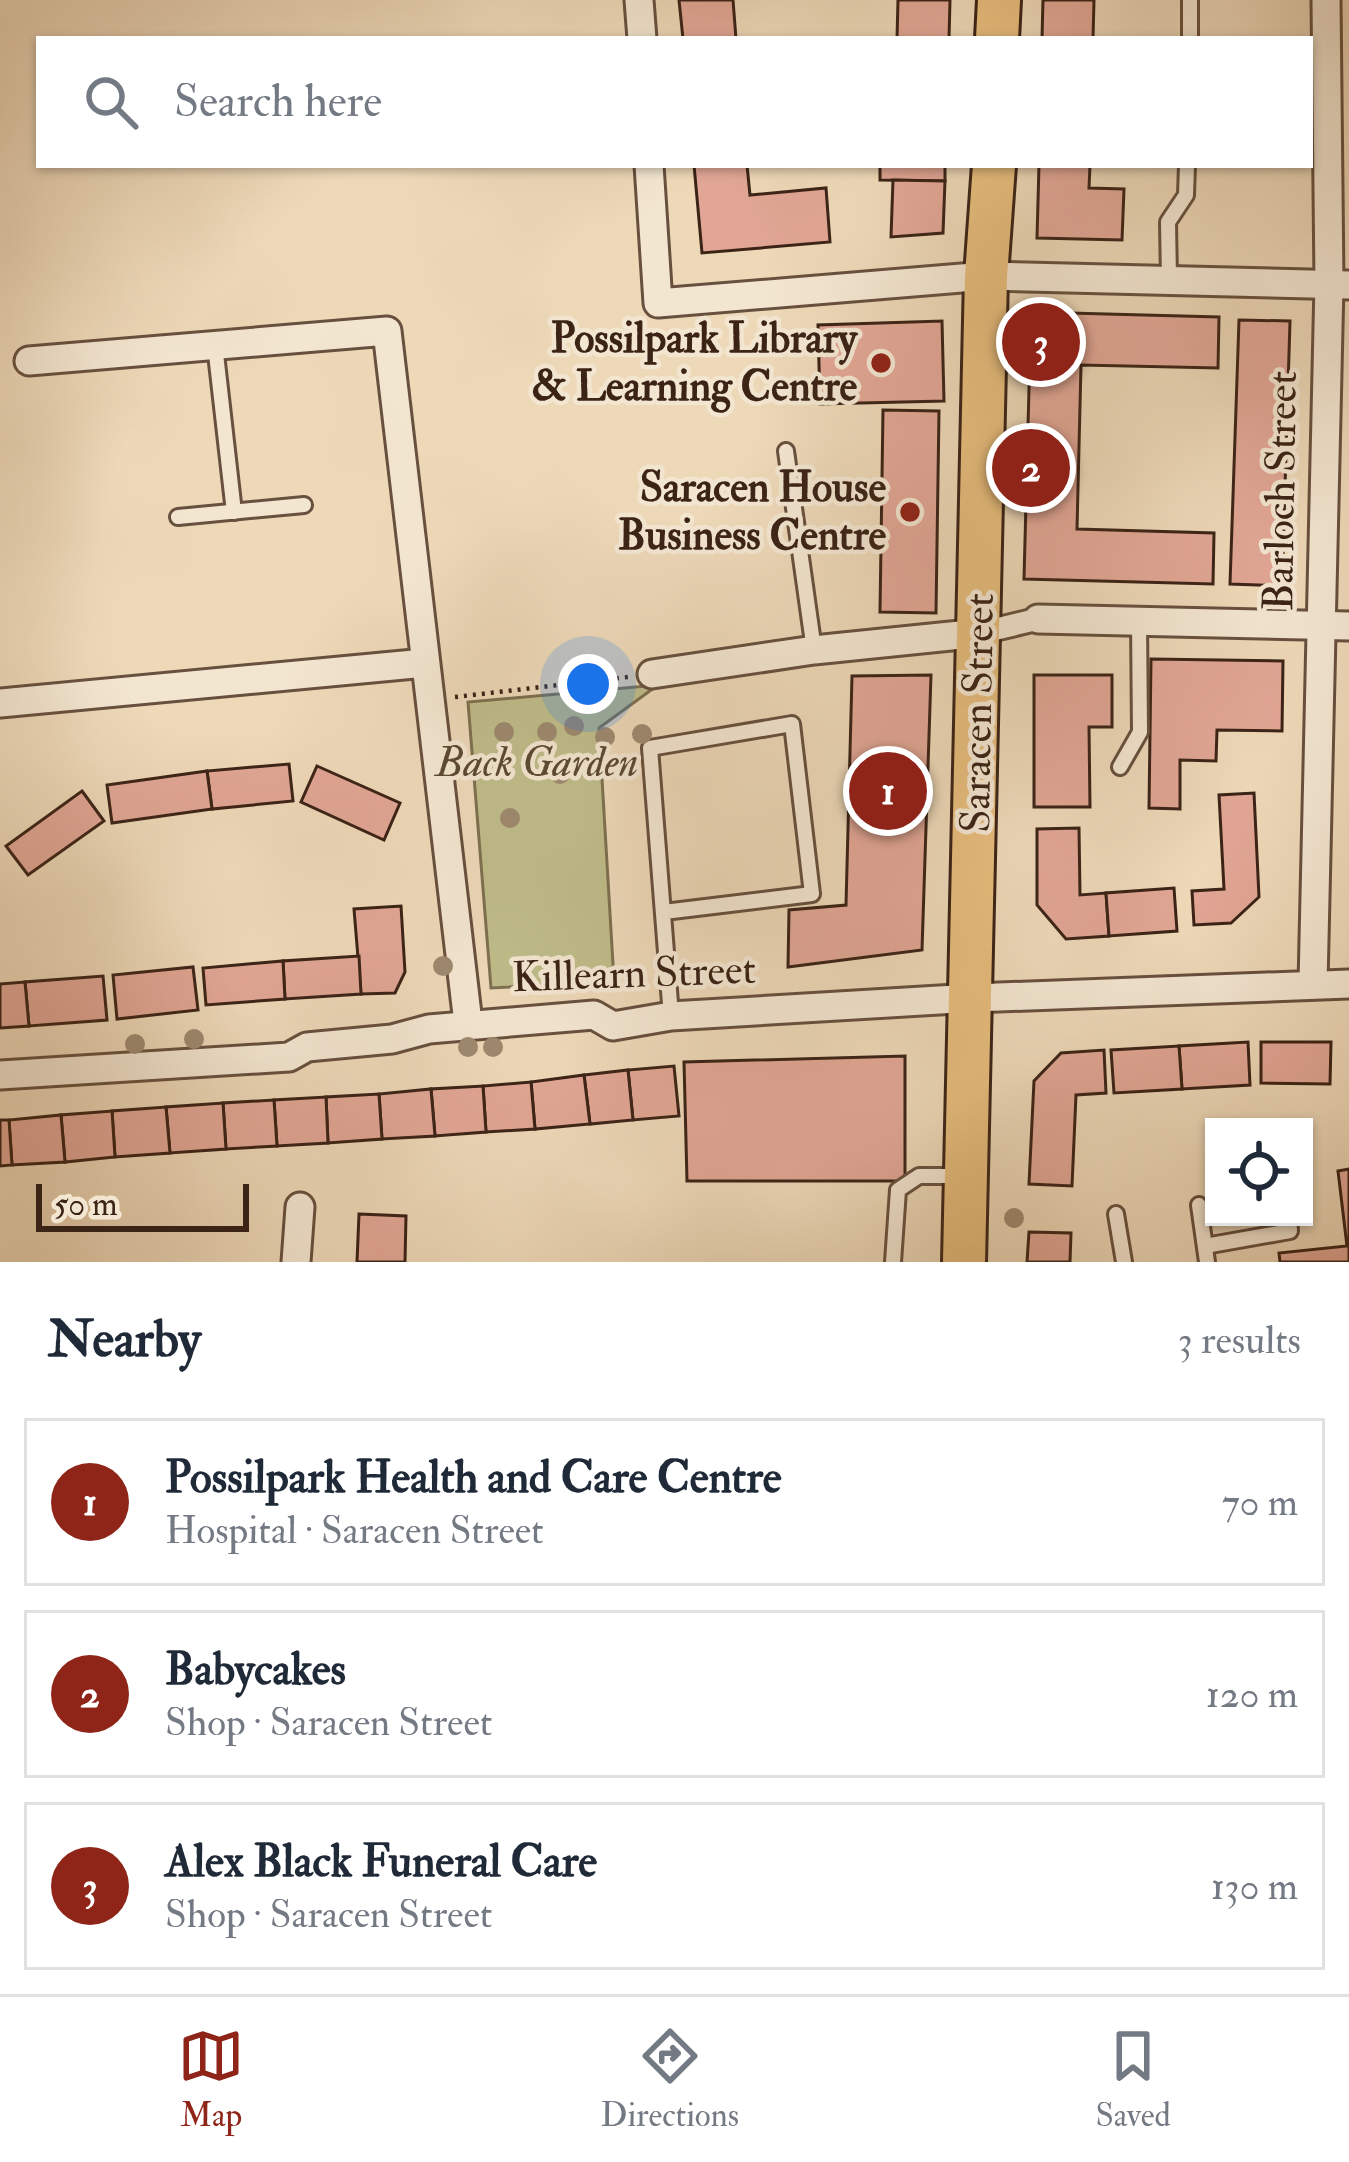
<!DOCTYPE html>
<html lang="en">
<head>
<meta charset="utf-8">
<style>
	:root { --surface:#fff; --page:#f2f2f3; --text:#1f2937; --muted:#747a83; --line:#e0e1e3; --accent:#8f2418 }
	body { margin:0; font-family:"IM FELL Double Pica",serif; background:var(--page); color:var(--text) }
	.controls { position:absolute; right:36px; bottom:36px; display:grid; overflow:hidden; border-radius:0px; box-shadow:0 3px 9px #0004 }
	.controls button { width:108px; height:108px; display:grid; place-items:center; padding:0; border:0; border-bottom:3px solid var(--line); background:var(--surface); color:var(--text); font:60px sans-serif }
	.scale { position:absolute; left:36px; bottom:30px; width:213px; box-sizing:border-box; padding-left:12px; border:6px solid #3b2316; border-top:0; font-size:33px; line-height:42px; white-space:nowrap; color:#3b2316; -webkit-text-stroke:9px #f3e6d1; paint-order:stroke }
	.you { position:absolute; left:588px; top:684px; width:42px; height:42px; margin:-30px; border:9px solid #fff; border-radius:50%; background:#1a73e8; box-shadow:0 0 0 18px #1a73e833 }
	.badge { display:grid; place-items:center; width:78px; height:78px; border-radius:50%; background:var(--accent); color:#fff; font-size:39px; font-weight:700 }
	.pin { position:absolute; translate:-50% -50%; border:6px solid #fff; box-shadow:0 3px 12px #0006 }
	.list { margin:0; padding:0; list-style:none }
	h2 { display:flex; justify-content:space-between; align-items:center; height:156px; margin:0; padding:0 48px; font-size:51px }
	h2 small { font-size:39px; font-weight:400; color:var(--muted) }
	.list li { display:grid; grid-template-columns:78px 1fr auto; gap:36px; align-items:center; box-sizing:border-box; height:168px; margin:0 24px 24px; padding:0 24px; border:3px solid var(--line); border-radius:0px }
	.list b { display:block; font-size:45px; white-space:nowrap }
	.list p { margin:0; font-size:39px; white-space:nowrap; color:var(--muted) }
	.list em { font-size:39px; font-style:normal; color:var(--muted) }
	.icon { flex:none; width:66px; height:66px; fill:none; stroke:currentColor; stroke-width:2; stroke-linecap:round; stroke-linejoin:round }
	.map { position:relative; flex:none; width:1349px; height:1262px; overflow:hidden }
	.search { position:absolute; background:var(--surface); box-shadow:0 3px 9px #0004; left:36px; right:36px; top:36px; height:132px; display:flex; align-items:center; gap:30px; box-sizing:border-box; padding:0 42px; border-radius:0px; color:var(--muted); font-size:45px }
	.sheet { height:732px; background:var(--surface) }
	nav { display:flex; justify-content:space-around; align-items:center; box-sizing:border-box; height:168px; border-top:3px solid var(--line); background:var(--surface); font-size:33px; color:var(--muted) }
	nav a { display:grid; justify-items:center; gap:6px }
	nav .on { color:var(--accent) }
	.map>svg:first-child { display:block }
	.green { fill:#bfbc8a; stroke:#7d7050; stroke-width:3 }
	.building { fill:#e1a695; stroke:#3b2316; stroke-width:3 }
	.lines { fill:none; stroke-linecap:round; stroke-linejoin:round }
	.service-casing { stroke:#68503e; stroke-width:20 }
	.pedestrian-casing { stroke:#68503e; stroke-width:27 }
	.minor-casing { stroke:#68503e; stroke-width:33 }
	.primary-casing { stroke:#3b2316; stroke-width:48 }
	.path { stroke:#3b2316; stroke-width:4.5; stroke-dasharray:3 6; stroke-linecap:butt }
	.service { stroke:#f3e6d1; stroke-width:14 }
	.pedestrian { stroke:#f3e6d1; stroke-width:21 }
	.minor { stroke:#f3e6d1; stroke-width:27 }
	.primary { stroke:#e6bc7c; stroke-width:42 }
	.tree { fill:#9d896f }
	.poi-dot { fill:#8f2418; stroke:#f3e6d1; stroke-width:4.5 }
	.labels { text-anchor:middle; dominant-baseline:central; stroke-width:9; stroke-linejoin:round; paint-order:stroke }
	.poi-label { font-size:42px; font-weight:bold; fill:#3b2316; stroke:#f3e6d1; text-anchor:end }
	.street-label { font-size:42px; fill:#3b2316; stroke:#f3e6d1 }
	.park-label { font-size:42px; font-style:italic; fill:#5c4933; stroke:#f3e6d1 }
</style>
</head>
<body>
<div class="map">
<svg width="1349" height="1262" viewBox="0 0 1349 1262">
	<rect width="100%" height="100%" fill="#edd8b8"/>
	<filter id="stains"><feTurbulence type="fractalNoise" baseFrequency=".00167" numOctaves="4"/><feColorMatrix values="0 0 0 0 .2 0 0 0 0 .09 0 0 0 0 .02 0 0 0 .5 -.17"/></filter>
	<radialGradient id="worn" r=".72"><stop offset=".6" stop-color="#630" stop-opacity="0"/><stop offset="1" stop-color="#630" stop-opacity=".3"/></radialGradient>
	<!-- green -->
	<polygon class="green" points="658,685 599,728 614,981 491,988 468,702"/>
	<!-- building -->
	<g class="building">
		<polygon points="679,0 733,0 736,39 683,39"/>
		<polygon points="898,0 950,0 949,39 897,39"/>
		<polygon points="1043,0 1094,0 1093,39 1042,39"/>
		<polygon points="694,165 747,165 750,195 826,188 830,242 702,253"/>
		<polygon points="880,165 945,165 945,181 880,180"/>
		<polygon points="1039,165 1090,165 1089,188 1124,189 1122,240 1037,238"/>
		<polygon points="893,180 945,181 943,233 891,237"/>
		<polygon points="1031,312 1219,317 1218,368 1081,365 1077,529 1214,533 1213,584 1024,579"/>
		<polygon points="1239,320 1290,321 1282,586 1230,584"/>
		<polygon points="942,321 944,401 820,404 818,325"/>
		<polygon points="883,410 939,411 936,613 880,612"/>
		<polygon points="1151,659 1283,661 1282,731 1217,730 1216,761 1180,760 1180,809 1149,808"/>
		<polygon points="931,675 922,950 788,967 789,910 846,905 852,676"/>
		<polygon points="1034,675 1112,675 1112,727 1089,727 1090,807 1034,807"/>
		<polygon points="289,764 293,801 212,809 207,771"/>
		<polygon points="317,766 400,803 384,840 301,802"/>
		<polygon points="207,771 212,809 112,823 107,785"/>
		<polygon points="82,791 104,821 28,875 6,846"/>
		<polygon points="1254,793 1259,897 1231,923 1194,925 1192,891 1224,889 1219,795"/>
		<polygon points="1079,828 1080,895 1106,893 1109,936 1066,939 1037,905 1037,829"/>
		<polygon points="1174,888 1177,931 1109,936 1106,893"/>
		<polygon points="401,906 405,972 395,993 361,994 354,909"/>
		<polygon points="359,956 361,994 285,999 283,961"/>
		<polygon points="283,961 285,999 206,1005 203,968"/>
		<polygon points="193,967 198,1010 117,1019 113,975"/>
		<polygon points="103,976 107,1020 29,1026 25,982"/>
		<polygon points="25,982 29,1026 0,1028 0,984"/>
		<polygon points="1248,1042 1250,1085 1182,1089 1179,1046"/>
		<polygon points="1261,1042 1331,1042 1330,1084 1261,1083"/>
		<polygon points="1179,1046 1182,1089 1114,1093 1111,1050"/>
		<polygon points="1104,1050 1106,1093 1076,1095 1072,1186 1029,1184 1034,1081 1061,1053"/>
		<polygon points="905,1056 905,1181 687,1181 684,1062"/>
		<polygon points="674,1066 679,1116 633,1120 628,1070"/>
		<polygon points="628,1070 633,1120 590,1124 584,1075"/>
		<polygon points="584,1075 590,1124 535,1129 531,1082"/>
		<polygon points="531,1082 535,1129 486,1132 483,1086"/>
		<polygon points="483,1086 486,1132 435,1136 431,1089"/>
		<polygon points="431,1089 435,1136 382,1139 379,1094"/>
		<polygon points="379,1094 382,1139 328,1143 326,1097"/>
		<polygon points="326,1097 328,1143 277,1146 274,1100"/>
		<polygon points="274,1100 277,1146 226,1149 223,1103"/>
		<polygon points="223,1103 226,1149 170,1153 166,1107"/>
		<polygon points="166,1107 170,1153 115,1157 112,1111"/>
		<polygon points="112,1111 115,1157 65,1162 61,1115"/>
		<polygon points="61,1115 65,1162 12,1165 9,1120"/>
		<polygon points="0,1120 9,1120 12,1165 0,1166"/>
		<polygon points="1349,1169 1349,1262 1280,1262 1279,1253 1347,1246 1338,1171"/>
		<polygon points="359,1214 406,1216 405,1262 357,1262"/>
		<polygon points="1029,1232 1071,1233 1070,1262 1027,1262"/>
	</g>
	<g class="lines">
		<defs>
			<g id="service">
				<polyline points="1190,39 1190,0"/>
				<polyline points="1169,280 1168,222 1186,195 1187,165"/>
				<polyline points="215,345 234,512"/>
				<polyline points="786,451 814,650"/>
				<polyline points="178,517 304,505"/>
				<polyline points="1120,767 1140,732 1139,621"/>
				<polyline points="664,912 812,894 792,724 650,748 671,1016"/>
				<polyline points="1199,1205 1207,1262"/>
				<polyline points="1116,1214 1124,1262"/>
				<polyline points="1205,1246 1290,1231 1289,1217"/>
				<polyline points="893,1262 898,1190 919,1176 963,1176"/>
			</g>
			<polyline id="pedestrian" points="980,633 1038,619"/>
			<g id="minor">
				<polyline points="639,0 642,39"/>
				<polyline points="649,165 658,303 986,276 1349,285"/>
				<polyline points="29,361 387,331 468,1023"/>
				<polyline points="1038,619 1349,626"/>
				<polyline points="652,674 814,650 980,633"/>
				<polyline points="0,703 425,663"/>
				<polyline points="1313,984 1329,284 1326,0"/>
				<polyline points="0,1075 289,1057 307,1047 392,1039 429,1029 594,1015 613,1026 671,1016 973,998 1349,984"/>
				<polyline points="296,1262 300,1207"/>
			</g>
			<g id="primary">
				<polyline points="997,39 999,0"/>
				<polyline points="964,1262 986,276 994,165"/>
			</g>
		</defs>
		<!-- service casing -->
		<use href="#service" class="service-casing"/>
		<!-- pedestrian casing -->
		<use href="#pedestrian" class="pedestrian-casing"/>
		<!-- minor casing -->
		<use href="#minor" class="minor-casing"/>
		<!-- primary casing -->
		<use href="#primary" class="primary-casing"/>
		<!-- path -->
		<polyline class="path" points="455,697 628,677"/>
		<!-- service -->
		<use href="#service" class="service"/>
		<!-- pedestrian -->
		<use href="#pedestrian" class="pedestrian"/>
		<!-- minor -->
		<use href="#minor" class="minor"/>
		<!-- primary -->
		<use href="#primary" class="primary"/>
	</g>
	<!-- trees -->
	<g class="tree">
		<circle cx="574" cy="726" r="10"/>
		<circle cx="504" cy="732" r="10"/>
		<circle cx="547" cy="732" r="10"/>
		<circle cx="642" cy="734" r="10"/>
		<circle cx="605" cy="737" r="10"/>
		<circle cx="588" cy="765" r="10"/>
		<circle cx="560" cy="774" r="10"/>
		<circle cx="510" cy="818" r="10"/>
		<circle cx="443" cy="966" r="10"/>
		<circle cx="194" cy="1039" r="10"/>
		<circle cx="135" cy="1044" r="10"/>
		<circle cx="468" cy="1047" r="10"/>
		<circle cx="493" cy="1047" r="10"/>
		<circle cx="1014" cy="1218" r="10"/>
	</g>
	<!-- markers -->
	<g class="poi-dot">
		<circle cx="881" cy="363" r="12"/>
		<circle cx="910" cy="512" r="12"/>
	</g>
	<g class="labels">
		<!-- poi labels -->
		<g class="poi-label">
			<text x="857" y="339">Possilpark Library<tspan x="857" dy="48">&amp; Learning Centre</tspan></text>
			<text x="886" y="488">Saracen House<tspan x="886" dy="48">Business Centre</tspan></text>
		</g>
		<!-- street labels -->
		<g class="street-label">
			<text transform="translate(1281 491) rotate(-89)">Barloch Street</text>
			<text transform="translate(978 713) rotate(-89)">Saracen Street</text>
			<text transform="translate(634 974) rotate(-2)">Killearn Street</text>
		</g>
		<!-- park labels -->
		<g class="park-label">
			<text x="537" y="763">Back Garden</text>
		</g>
	</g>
	<rect width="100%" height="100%" filter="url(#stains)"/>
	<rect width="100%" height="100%" fill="url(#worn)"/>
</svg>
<div class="controls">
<button><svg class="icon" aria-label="locate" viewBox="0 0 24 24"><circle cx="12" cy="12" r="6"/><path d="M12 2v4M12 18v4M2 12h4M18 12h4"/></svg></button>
</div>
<div class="scale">50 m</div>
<div class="you"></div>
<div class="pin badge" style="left:888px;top:791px">1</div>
<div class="pin badge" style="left:1031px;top:468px">2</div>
<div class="pin badge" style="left:1041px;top:342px">3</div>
<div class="search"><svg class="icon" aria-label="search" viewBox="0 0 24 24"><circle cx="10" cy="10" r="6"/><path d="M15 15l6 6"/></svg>Search here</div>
</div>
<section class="sheet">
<h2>Nearby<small>3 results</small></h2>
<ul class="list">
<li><span class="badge">1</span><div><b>Possilpark Health and Care Centre</b><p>Hospital · Saracen Street</p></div><em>70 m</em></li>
<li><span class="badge">2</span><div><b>Babycakes</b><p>Shop · Saracen Street</p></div><em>120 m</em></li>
<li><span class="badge">3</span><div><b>Alex Black Funeral Care</b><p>Shop · Saracen Street</p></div><em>130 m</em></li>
</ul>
</section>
<nav>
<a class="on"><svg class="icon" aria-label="map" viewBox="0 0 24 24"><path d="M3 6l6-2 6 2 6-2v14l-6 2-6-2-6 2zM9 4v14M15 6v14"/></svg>Map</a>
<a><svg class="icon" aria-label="directions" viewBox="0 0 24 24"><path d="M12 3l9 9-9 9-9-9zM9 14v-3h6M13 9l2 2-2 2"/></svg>Directions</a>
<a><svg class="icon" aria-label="saved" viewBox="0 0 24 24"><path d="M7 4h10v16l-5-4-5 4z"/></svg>Saved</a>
</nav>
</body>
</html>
